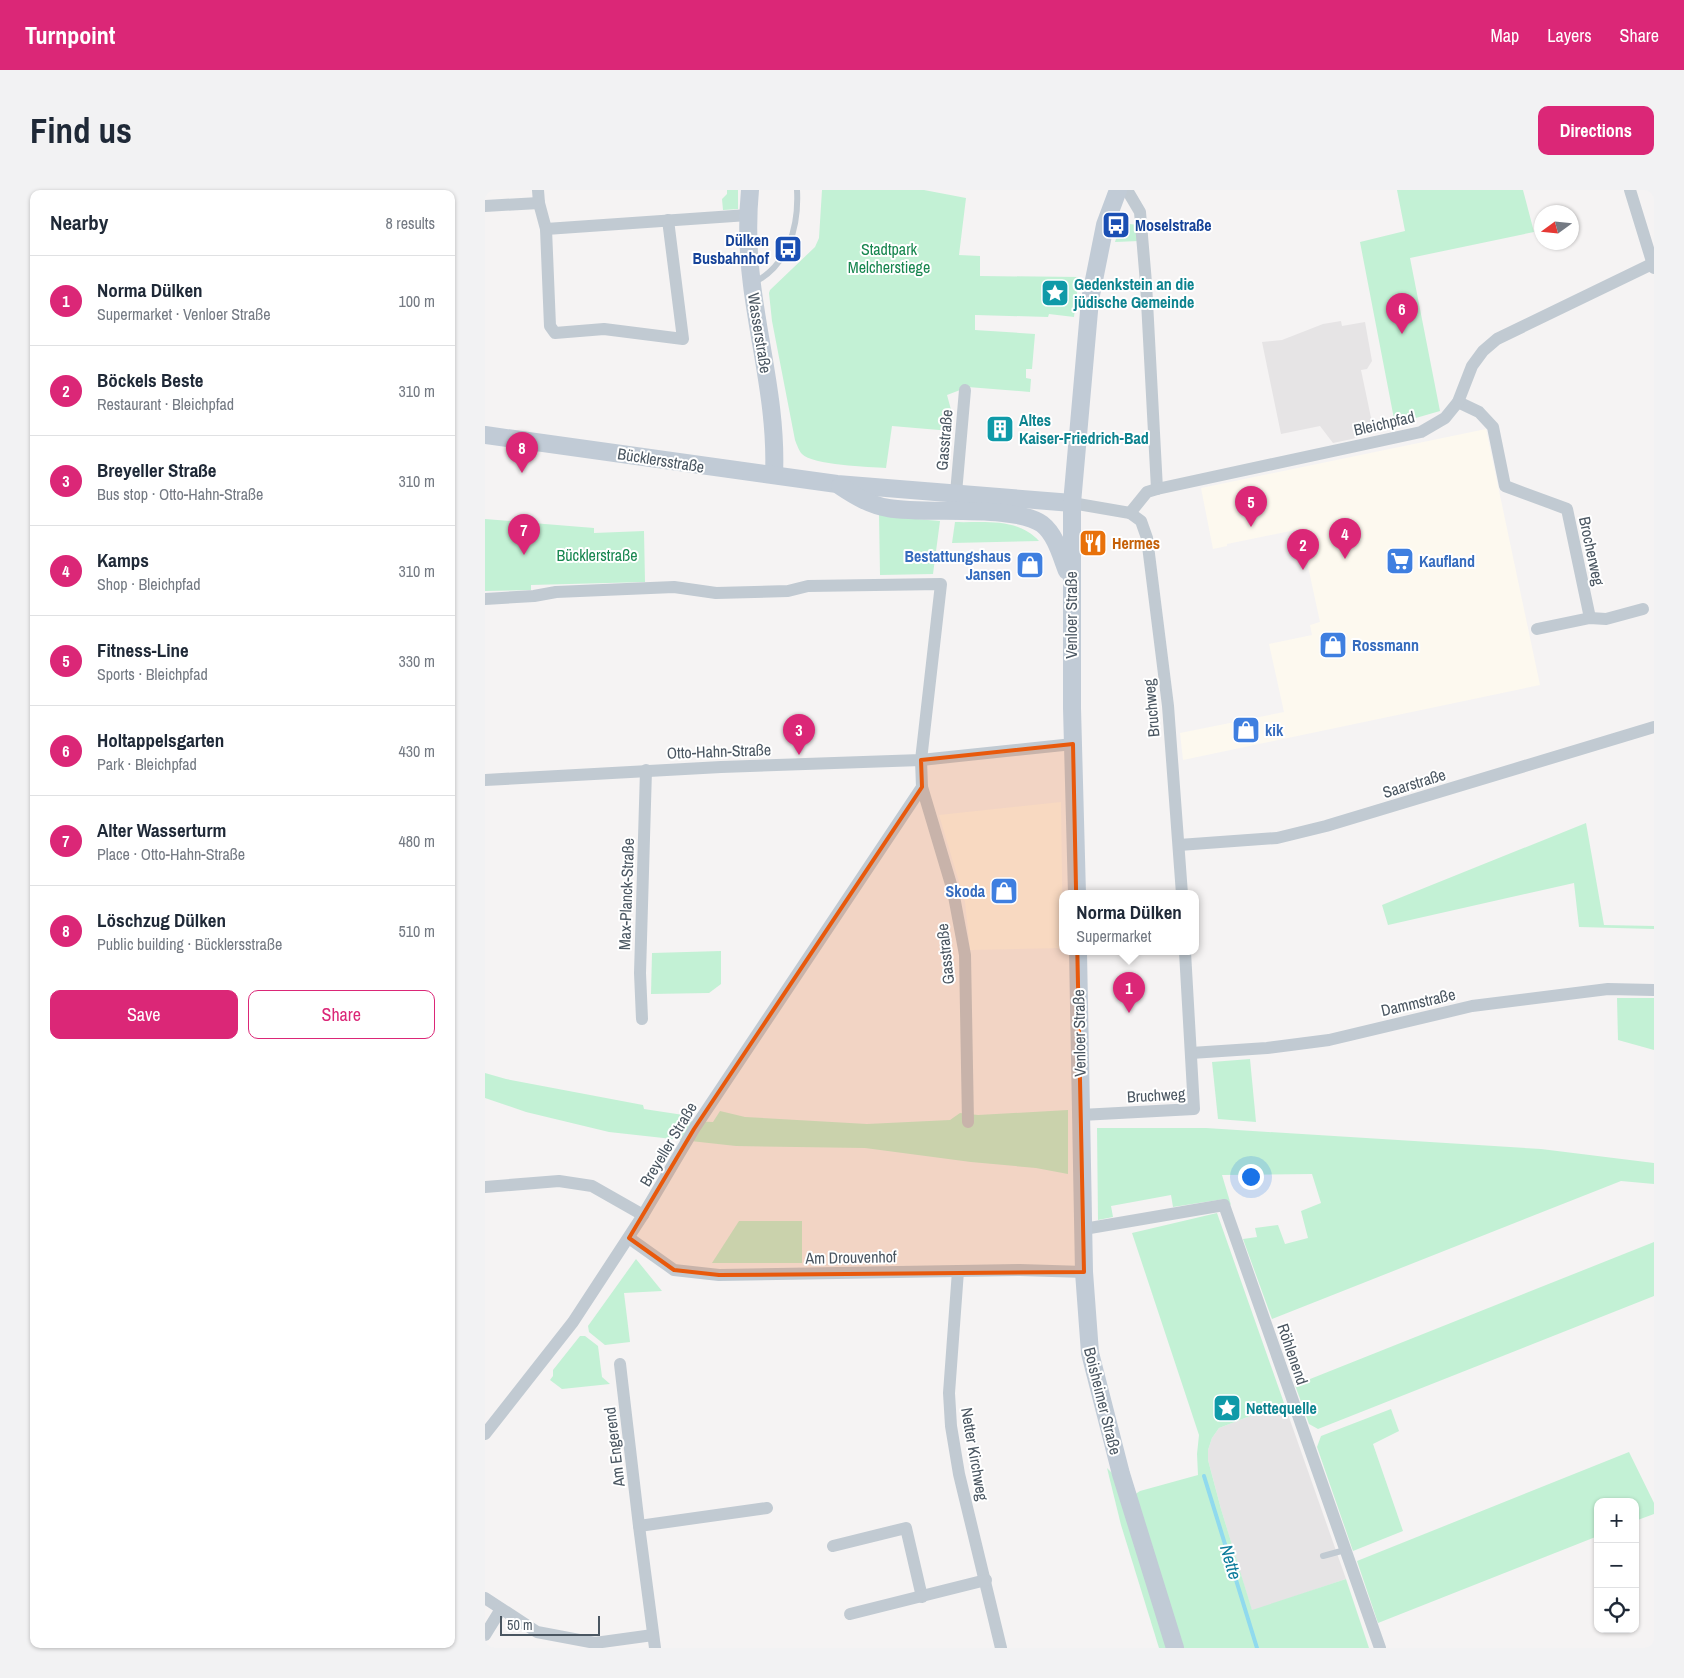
<!DOCTYPE html>
<html lang="en">
<head>
<meta charset="utf-8">
<style>
	:root { --surface:#fff; --page:#f2f2f3; --text:#1f2937; --muted:#747a83; --line:#e0e1e3; --accent:#db2777 }
	body { margin:0; font-family:"Archivo Narrow",sans-serif; background:var(--page); color:var(--text) }
	.controls { position:absolute; right:15px; bottom:15px; display:grid; overflow:hidden; border-radius:10px; box-shadow:0 1px 4px #0004 }
	.controls button { width:45px; height:45px; display:grid; place-items:center; padding:0; border:0; border-bottom:1px solid var(--line); background:var(--surface); color:var(--text); font:25px sans-serif }
	.compass { position:absolute; left:1049px; top:15px; width:45px; height:45px; border-radius:50%; background:var(--surface); box-shadow:0 1px 4px #0004; rotate:255deg }
	.scale { position:absolute; left:15px; bottom:12px; width:100px; box-sizing:border-box; padding-left:5px; border:2px solid #4a5661; border-top:0; font-size:14px; line-height:18px; white-space:nowrap; color:#4a5661; -webkit-text-stroke:4px #fff; paint-order:stroke }
	.you { position:absolute; left:765px; top:986px; width:18px; height:18px; margin:-12px; border:4px solid #fff; border-radius:50%; background:#1a73e8; box-shadow:0 0 0 8px #1a73e833 }
	.badge { display:grid; place-items:center; width:32px; height:32px; border-radius:50%; background:var(--accent); color:#fff; font-size:16px; font-weight:700 }
	.pin { position:absolute; translate:-50% -41px; filter:drop-shadow(0 1px 2px #0008) }
	.pin::after { content:''; position:absolute; top:26px; width:18px; height:15px; background:inherit; clip-path:polygon(0 0,100% 0,50% 100%) }
	.popup { position:absolute; left:574px; top:700px; width:140px; height:65px; box-sizing:border-box; display:grid; place-content:center; border-radius:10px; background:var(--surface); filter:drop-shadow(0 1px 4px #0005); font-size:16px; white-space:nowrap; color:var(--muted) }
	.popup b { font-size:19px; color:var(--text) }
	.popup::after { content:''; position:absolute; left:50%; top:100%; margin-left:-10px; border:10px solid transparent; border-top-color:var(--surface) }
	.list { margin:0; padding:0; list-style:none }
	h2 { display:flex; justify-content:space-between; align-items:center; height:65px; margin:0; padding:0 20px; font-size:21px }
	h2 small { font-size:16px; font-weight:400; color:var(--muted) }
	.list li { display:grid; grid-template-columns:32px 1fr auto; gap:15px; align-items:center; box-sizing:border-box; height:90px; padding:0 20px; border-top:1px solid var(--line) }
	.list b { display:block; font-size:19px; white-space:nowrap }
	.list p { margin:0; font-size:16px; white-space:nowrap; color:var(--muted) }
	.list em { font-size:16px; font-style:normal; color:var(--muted) }
	.actions { display:flex; gap:10px; padding:15px 20px }
	.actions a { flex:1; padding:11px 0; border:1px solid var(--accent); border-radius:10px; text-align:center; font-size:18px; color:var(--accent) }
	.actions .main { background:var(--accent); color:#fff }
	.icon { flex:none; width:28px; height:28px; fill:none; stroke:currentColor; stroke-width:2; stroke-linecap:round; stroke-linejoin:round }
	.map { position:relative; flex:none; width:1169px; height:1458px; overflow:hidden; border-radius:10px }
	header { display:flex; align-items:center; gap:30px; box-sizing:border-box; height:70px; padding:0 25px; background:var(--accent); color:#fff }
	header strong { font-size:24px }
	nav { display:flex; gap:28px; margin-inline-start:auto; font-size:18px }
	.intro { display:flex; align-items:center; justify-content:space-between; box-sizing:border-box; height:120px; padding:0 30px }
	h1 { margin:0; font-size:35px }
	.button { padding:12px 22px; border-radius:10px; background:var(--accent); color:#fff; font-size:18px; font-weight:700 }
	main { display:flex; gap:30px; padding:0 30px }
	aside { flex:1; background:var(--surface); border-radius:10px; box-shadow:0 1px 4px #0004 }
	.map>svg:first-child { display:block }
	.commercial { fill:#fdf9ef }
	.education { fill:#e6e4e5 }
	.green { fill:#c3f1d5 }
	.lines { fill:none; stroke-linecap:round; stroke-linejoin:round }
	.stream { stroke:#90daee; stroke-width:4 }
	.service { stroke:#c1cad2; stroke-width:6 }
	.minor { stroke:#c1cad2; stroke-width:12 }
	.secondary { stroke:#c1cbd6; stroke-width:18 }
	.marked { fill:#e8590c; fill-opacity:0.2; stroke:#e8590c; stroke-width:4; stroke-linejoin:round }
	.labels { text-anchor:middle; dominant-baseline:central; stroke-width:4; stroke-linejoin:round; paint-order:stroke }
	.transit-label { font-size:16px; font-weight:bold; fill:#164399; stroke:#fff; text-anchor:start }
	.park-label { font-size:16px; fill:#17864f; stroke:#fff }
	.culture-label { font-size:16px; font-weight:bold; fill:#0d838f; stroke:#fff; text-anchor:start }
	.street-label { font-size:16px; fill:#4a5661; stroke:#fff }
	.food-label { font-size:16px; font-weight:bold; fill:#c56008; stroke:#fff; text-anchor:start }
	.shop-label { font-size:16px; font-weight:bold; fill:#366cbe; stroke:#fff; text-anchor:start }
	.water-label { font-size:18px; font-style:italic; fill:#0c7c9b; stroke:#fff }
</style>
</head>
<body>
<header>
<strong>Turnpoint</strong>
<nav><a>Map</a><a>Layers</a><a>Share</a></nav>
</header>
<div class="intro"><h1>Find us</h1><a class="button">Directions</a></div>
<main>
<aside>
<h2>Nearby<small>8 results</small></h2>
<ul class="list">
<li><span class="badge">1</span><div><b>Norma Dülken</b><p>Supermarket · Venloer Straße</p></div><em>100 m</em></li>
<li><span class="badge">2</span><div><b>Böckels Beste</b><p>Restaurant · Bleichpfad</p></div><em>310 m</em></li>
<li><span class="badge">3</span><div><b>Breyeller Straße</b><p>Bus stop · Otto-Hahn-Straße</p></div><em>310 m</em></li>
<li><span class="badge">4</span><div><b>Kamps</b><p>Shop · Bleichpfad</p></div><em>310 m</em></li>
<li><span class="badge">5</span><div><b>Fitness-Line</b><p>Sports · Bleichpfad</p></div><em>330 m</em></li>
<li><span class="badge">6</span><div><b>Holtappelsgarten</b><p>Park · Bleichpfad</p></div><em>430 m</em></li>
<li><span class="badge">7</span><div><b>Alter Wasserturm</b><p>Place · Otto-Hahn-Straße</p></div><em>480 m</em></li>
<li><span class="badge">8</span><div><b>Löschzug Dülken</b><p>Public building · Bücklersstraße</p></div><em>510 m</em></li>
</ul>
<div class="actions"><a class="main">Save</a><a>Share</a></div>
</aside>
<div class="map">
<svg width="1169" height="1458" viewBox="0 0 1169 1458">
	<rect width="100%" height="100%" fill="#f5f3f3"/>
	<!-- commercial -->
	<g class="commercial">
		<polygon points="1001,239 1055,495 698,570 695,543 799,522 784,454 827,445 825,435 835,432 815,339 742,354 742,356 728,359 716,298"/>
		<polygon points="576,612 578,758 485,760 480,712 454,625"/>
	</g>
	<!-- education -->
	<g class="education">
		<polygon points="856,131 857,136 880,132 887,171 882,179 876,180 889,242 867,249 848,253 835,236 796,244 777,152 797,150 838,134"/>
		<polygon points="799,1213 861,1389 767,1421 736,1319 723,1270 723,1260 727,1248 734,1238"/>
	</g>
	<!-- green -->
	<g class="green">
		<polygon points="242,0 253,0 253,19 238,20 237,9 242,4"/>
		<path d="M337,0h102l42,8 -7,57 21,1v20l99,1 -5,40 -25,-3 -1,3 -73,-2v15l60,4 -3,35h-6v9l5,1 -1,13 -62,-5 -21,8 6,22 -2,14 -59,-5 -6,42c-16,-1 -74,-3 -84,-14 -3,-3 -5,-9 -7,-14l-23,-119 -3,-28 1,-3 45,-43 4,-9z"/>
		<polygon points="912,0 1038,0 1049,42 925,68 955,221 910,234 875,52 920,41"/>
		<polygon points="636,33 653,35 654,51 630,52"/>
		<polygon points="394,324 407,327 455,331 448,384 395,385"/>
		<polygon points="0,329 109,338 109,343 159,341 160,392 46,395 46,400 0,401"/>
		<path d="M470,332c29,1 62,-5 84,19l-87,2z"/>
		<polygon points="1101,633 1119,735 1169,736 1169,739 1094,737 1089,693 903,735 897,715"/>
		<polygon points="236,761 236,794 224,803 166,804 167,763"/>
		<polygon points="1132,808 1169,808 1169,860 1133,850"/>
		<polygon points="765,869 771,932 733,929 727,872"/>
		<polygon points="0,883 21,889 158,915 159,919 205,926 203,931 228,932 235,921 260,927 382,934 465,930 475,923 493,925 583,920 583,984 551,978 486,972 380,958 251,956 124,942 41,922 0,908"/>
		<polygon points="612,938 721,938 1056,959 1169,973 1169,994 1136,991 787,1129 758,1049 772,1047 770,1038 793,1035 800,1054 823,1048 816,1021 836,1013 827,984 737,985 746,1015 739,1009 688,1017 686,1005 626,1016 628,1027 613,1030"/>
		<polygon points="732,1023 799,1213 734,1238 727,1248 723,1260 723,1270 736,1319 767,1420 861,1389 884,1458 696,1458 649,1305 655,1301 713,1285 712,1264 714,1245 647,1043"/>
		<polygon points="254,1031 317,1031 317,1073 227,1073"/>
		<polygon points="1169,1052 1169,1106 833,1239 824,1234 810,1195"/>
		<polygon points="151,1069 177,1101 139,1103 145,1152 120,1155 104,1142 103,1136"/>
		<polygon points="95,1146 100,1146 113,1156 117,1187 125,1194 77,1199 65,1190 68,1186 68,1180"/>
		<polygon points="906,1219 914,1241 888,1254 918,1341 868,1361 832,1257 836,1246"/>
		<polygon points="1144,1262 1169,1313 1169,1324 1150,1331 1150,1312 1113,1312 1113,1346 893,1433 872,1371"/>
		<polygon points="622,1278 628,1284 683,1458 674,1458 636,1335"/>
	</g>
	<g class="lines">
		<!-- stream -->
		<polyline class="stream" points="719,1286 772,1458"/>
		<!-- service -->
		<g class="service">
			<path d="M268,93c35,-17 46,-56 44,-93"/>
			<polyline points="838,1366 860,1360"/>
		</g>
		<!-- minor -->
		<g class="minor">
			<polyline points="53,0 54,13 61,39 263,25"/>
			<polyline points="642,0 655,22 661,93 672,299"/>
			<polyline points="1145,0 1169,78"/>
			<polyline points="0,16 54,13"/>
			<polyline points="61,39 65,136 70,143 119,139 198,149 183,30"/>
			<polyline points="973,212 994,222 1008,237 1020,296 1082,319 1105,428"/>
			<polyline points="471,303 480,200"/>
			<polyline points="587,313 645,323 656,331 662,348 683,516 697,704"/>
			<polyline points="645,323 662,302 672,299 936,242 960,228 973,212 987,176 998,161 1012,149 1169,73"/>
			<polyline points="0,409 49,406 71,402 189,397 231,403 303,401 323,396 456,394 436,570 437,597 209,939 158,1025 88,1132 0,1244"/>
			<polyline points="1052,439 1105,428 1121,429 1158,419"/>
			<polyline points="0,590 236,577 436,570 588,554"/>
			<polyline points="437,597 468,701 480,765 483,932"/>
			<polyline points="694,655 792,648 841,636 1169,537"/>
			<polyline points="157,829 155,783 161,580"/>
			<polyline points="706,863 782,858 844,850 987,816 1123,799 1169,800"/>
			<polyline points="596,925 709,919 700,762"/>
			<polyline points="0,997 74,991 107,996 158,1025"/>
			<polyline points="599,1039 739,1015 895,1458"/>
			<polyline points="144,1048 189,1080 234,1085 535,1080 599,1082"/>
			<polyline points="473,1081 464,1203 466,1236 474,1284 516,1458"/>
			<polyline points="135,1174 154,1336 170,1458"/>
			<polyline points="154,1336 282,1318"/>
			<polyline points="348,1356 421,1338 437,1407"/>
			<polyline points="0,1408 52,1442 110,1453 168,1445"/>
			<polyline points="365,1424 501,1390"/>
			<polyline points="0,1445 16,1419"/>
		</g>
		<!-- secondary -->
		<g class="secondary">
			<path d="M265,0c-3,31 -2,64 2,95 8,64 25,125 22,190"/>
			<polyline points="0,245 352,294 587,313"/>
			<path d="M355,296c15,10 30,19 48,22 38,7 126,-4 154,16 14,11 19,32 25,47"/>
			<polyline points="592,704 587,518 587,313 605,110 620,35 633,0"/>
			<polyline points="593,762 599,1082 605,1163 636,1284 690,1458"/>
		</g>
	</g>
	<!-- marked area -->
	<path class="marked" d="M588,554l11,528 -365,3 -45,-5 -45,-32 65,-109 228,-342 -1,-27z"/>
	<!-- icons -->
	<defs>
		<symbol id="bus-square" viewBox="-11 -11 22 22"><rect x="-9" y="-9" width="18" height="18" rx="4" fill="#1a4fb4" stroke="#fff"/><path d="M-5-6H5V4H4V6H2V4H-2V6H-4V4H-5ZM-3.5-4V0h7V-4ZM-3.5 1.2v1.5H-2V1.2ZM2 1.2v1.5H3.5V1.2Z" fill="#fff"/></symbol>
		<symbol id="sight-square" viewBox="-11 -11 22 22"><rect x="-9" y="-9" width="18" height="18" rx="4" fill="#0f9aa8" stroke="#fff"/><path d="M0-6L1.8-2.2L6-1.7L2.9 1.2L3.7 5.4L0 3.3L-3.7 5.4L-2.9 1.2L-6-1.7L-1.8-2.2Z" fill="#fff"/></symbol>
		<symbol id="building-square" viewBox="-11 -11 22 22"><rect x="-9" y="-9" width="18" height="18" rx="4" fill="#0f9aa8" stroke="#fff"/><path d="M-4-6H4V6H1V3H-1V6H-4ZM-2.5-4.3h1.7v1.8h-1.7ZM.8-4.3h1.7v1.8H.8ZM-2.5-1h1.7V.8h-1.7ZM.8-1h1.7V.8H.8Z" fill="#fff"/></symbol>
		<symbol id="restaurant-square" viewBox="-11 -11 22 22"><rect x="-9" y="-9" width="18" height="18" rx="4" fill="#e8710a" stroke="#fff"/><path d="M-5-6h1v4h1v-4h1v4h1v-4h1v5L-1.5 .5V6h-2V.5L-5-1ZM5-6V6H3V1.5H1.5Q1.5-4 5-6Z" fill="#fff"/></symbol>
		<symbol id="supermarket-square" viewBox="-11 -11 22 22"><rect x="-9" y="-9" width="18" height="18" rx="4" fill="#3f7fe0" stroke="#fff"/><path d="M-6-5.5h2.5l.6 2H6L4.5 2H-2.5L-4.4-4H-6ZM-1.5 3.2a1.3 1.3 0 1 0 .1 0ZM3 3.2a1.3 1.3 0 1 0 .1 0Z" fill="#fff"/></symbol>
		<symbol id="shop-square" viewBox="-11 -11 22 22"><rect x="-9" y="-9" width="18" height="18" rx="4" fill="#3f7fe0" stroke="#fff"/><path d="M-5-2.5h2.3a2.7 3.5 0 0 1 5.4 0H5L5.5 6h-11ZM-1.5-2.5h3a1.5 2.3 0 0 0-3 0Z" fill="#fff"/></symbol>
	</defs>
	<g fill-rule="evenodd">
		<use href="#bus-square" x="615" y="19" width="32" height="32"/>
		<use href="#bus-square" x="287" y="43" width="32" height="32"/>
		<use href="#sight-square" x="554" y="87" width="32" height="32"/>
		<use href="#building-square" x="499" y="223" width="32" height="32"/>
		<use href="#restaurant-square" x="592" y="337" width="32" height="32"/>
		<use href="#supermarket-square" x="899" y="355" width="32" height="32"/>
		<use href="#shop-square" x="529" y="359" width="32" height="32"/>
		<use href="#shop-square" x="832" y="439" width="32" height="32"/>
		<use href="#shop-square" x="745" y="524" width="32" height="32"/>
		<use href="#shop-square" x="503" y="685" width="32" height="32"/>
		<use href="#sight-square" x="726" y="1202" width="32" height="32"/>
	</g>
	<g class="labels">
		<!-- transit labels -->
		<g class="transit-label">
			<text x="650" y="35">Moselstraße</text>
			<text x="284" y="50" text-anchor="end">Dülken<tspan x="284" dy="18">Busbahnhof</tspan></text>
		</g>
		<!-- park labels -->
		<g class="park-label">
			<text x="404" y="59">Stadtpark<tspan x="404" dy="18">Melcherstiege</tspan></text>
			<text x="112" y="365">Bücklerstraße</text>
		</g>
		<!-- culture labels -->
		<g class="culture-label">
			<text x="589" y="94">Gedenkstein an die<tspan x="589" dy="18">jüdische Gemeinde</tspan></text>
			<text x="534" y="230">Altes<tspan x="534" dy="18">Kaiser-Friedrich-Bad</tspan></text>
			<text x="761" y="1218">Nettequelle</text>
		</g>
		<!-- street labels -->
		<g class="street-label">
			<text transform="translate(275 143) rotate(81)">Wasserstraße</text>
			<text transform="translate(899 233) rotate(-13)">Bleichpfad</text>
			<text transform="translate(459 250) rotate(-85)">Gasstraße</text>
			<text transform="translate(176 270) rotate(9)">Bücklersstraße</text>
			<text transform="translate(1107 361) rotate(78)">Brocherweg</text>
			<text transform="translate(586 425) rotate(-90)">Venloer Straße</text>
			<text transform="translate(666 518) rotate(-95)">Bruchweg</text>
			<text transform="translate(234 561) rotate(-2)">Otto-Hahn-Straße</text>
			<text transform="translate(929 593) rotate(-17)">Saarstraße</text>
			<text transform="translate(141 704) rotate(-88)">Max-Planck-Straße</text>
			<text transform="translate(460 764) rotate(-96)">Gasstraße</text>
			<text transform="translate(933 812) rotate(-13)">Dammstraße</text>
			<text transform="translate(594 843) rotate(-91)">Venloer Straße</text>
			<text transform="translate(671 905) rotate(-3)">Bruchweg</text>
			<text transform="translate(183 954) rotate(-59)">Breyeller Straße</text>
			<text transform="translate(366 1067) rotate(-1)">Am Drouvenhof</text>
			<text transform="translate(808 1164) rotate(71)">Röhlenend</text>
			<text transform="translate(618 1211) rotate(76)">Boisheimer Straße</text>
			<text transform="translate(129 1257) rotate(-97)">Am Engerend</text>
			<text transform="translate(490 1264) rotate(80)">Netter Kirchweg</text>
		</g>
		<!-- food labels -->
		<g class="food-label">
			<text x="627" y="353">Hermes</text>
		</g>
		<!-- shop labels -->
		<g class="shop-label">
			<text x="526" y="366" text-anchor="end">Bestattungshaus<tspan x="526" dy="18">Jansen</tspan></text>
			<text x="934" y="371">Kaufland</text>
			<text x="867" y="455">Rossmann</text>
			<text x="780" y="540">kik</text>
			<text x="500" y="701" text-anchor="end">Skoda</text>
		</g>
		<!-- water labels -->
		<g class="water-label">
			<text transform="translate(746 1372) rotate(73)">Nette</text>
		</g>
	</g>
</svg>
<div class="controls">
<button>+</button>
<button>−</button>
<button><svg class="icon" aria-label="locate" viewBox="0 0 24 24"><circle cx="12" cy="12" r="6"/><path d="M12 2v4M12 18v4M2 12h4M18 12h4"/></svg></button>
</div>
<svg class="compass" viewBox="-18 -18 36 36"><path d="M0-13l5 13h-10z" fill="#e53935"/><path d="M0 13l5-13h-10z" fill="#747a83"/></svg>
<div class="scale">50 m</div>
<div class="you"></div>
<div class="pin badge" style="left:644px;top:823px">1</div>
<div class="popup"><b>Norma Dülken</b>Supermarket</div>
<div class="pin badge" style="left:818px;top:380px">2</div>
<div class="pin badge" style="left:314px;top:565px">3</div>
<div class="pin badge" style="left:860px;top:369px">4</div>
<div class="pin badge" style="left:766px;top:337px">5</div>
<div class="pin badge" style="left:917px;top:144px">6</div>
<div class="pin badge" style="left:39px;top:365px">7</div>
<div class="pin badge" style="left:37px;top:283px">8</div>
</div>
</main>
</body>
</html>
